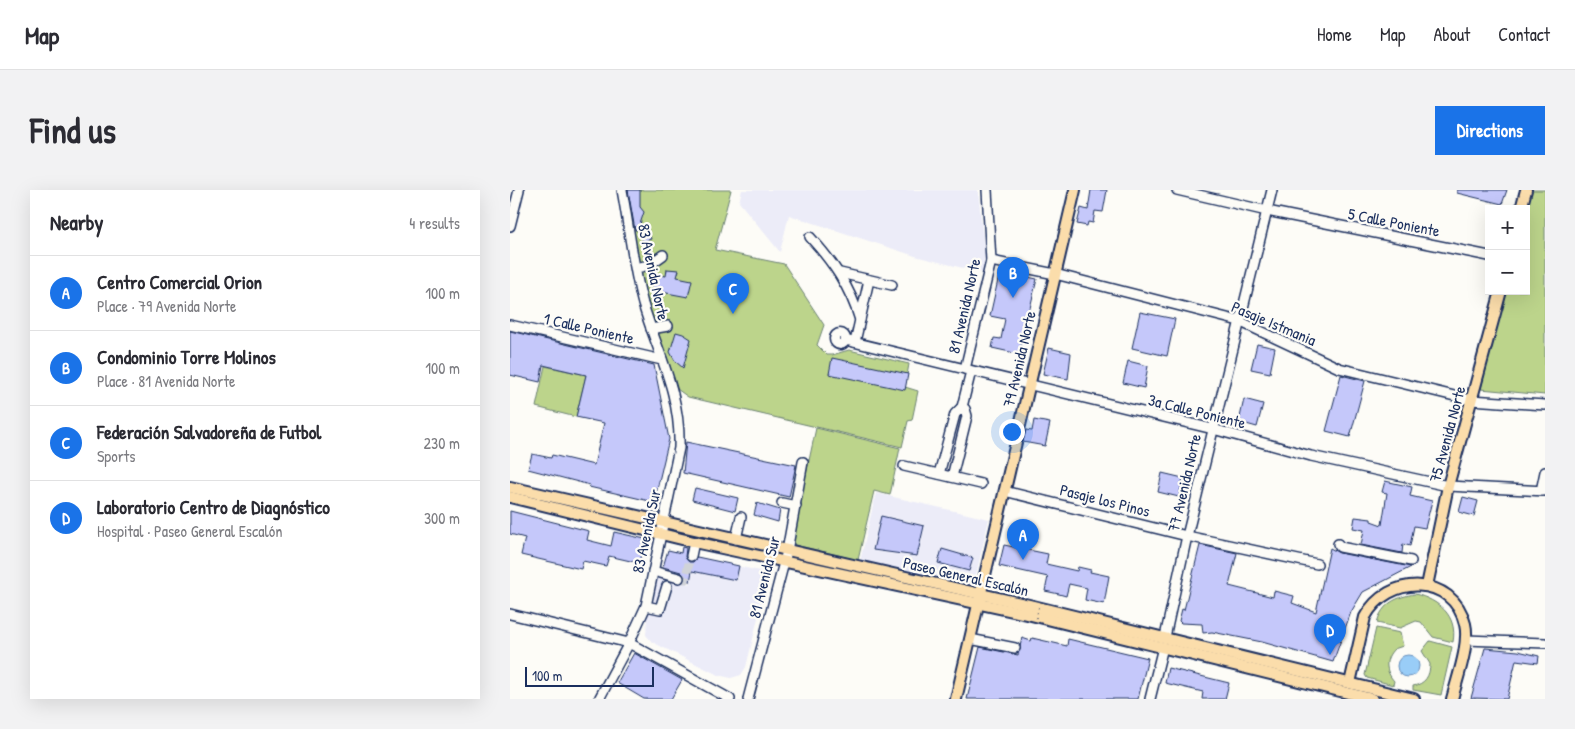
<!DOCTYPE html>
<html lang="en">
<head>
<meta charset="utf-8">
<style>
	:root { --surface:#fff; --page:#f2f2f3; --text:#2b2b33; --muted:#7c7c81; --line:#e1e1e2; --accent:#1a73e8 }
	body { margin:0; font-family:"Patrick Hand",sans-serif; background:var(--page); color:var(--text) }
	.controls { position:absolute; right:15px; top:15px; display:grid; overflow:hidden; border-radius:0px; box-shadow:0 5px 20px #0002 }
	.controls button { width:45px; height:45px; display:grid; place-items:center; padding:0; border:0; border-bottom:1px solid var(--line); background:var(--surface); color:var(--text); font:25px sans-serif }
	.scale { position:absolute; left:15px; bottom:12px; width:129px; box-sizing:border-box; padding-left:5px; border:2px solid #1b2f5e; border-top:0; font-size:14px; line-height:18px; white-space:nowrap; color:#1b2f5e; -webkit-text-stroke:4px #fdfcf7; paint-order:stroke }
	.you { position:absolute; left:501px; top:241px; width:18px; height:18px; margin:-12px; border:4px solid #fff; border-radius:50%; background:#1a73e8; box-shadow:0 0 0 8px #1a73e833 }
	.badge { display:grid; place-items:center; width:32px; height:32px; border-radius:50%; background:var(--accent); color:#fff; font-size:16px; font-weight:700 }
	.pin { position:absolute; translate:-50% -41px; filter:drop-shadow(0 1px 2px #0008) }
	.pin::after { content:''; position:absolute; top:26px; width:18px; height:15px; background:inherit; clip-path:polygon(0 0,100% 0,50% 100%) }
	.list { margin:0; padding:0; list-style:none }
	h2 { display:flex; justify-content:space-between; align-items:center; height:65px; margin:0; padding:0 20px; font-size:21px }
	h2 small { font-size:16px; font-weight:400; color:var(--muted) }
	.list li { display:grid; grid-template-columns:32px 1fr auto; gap:15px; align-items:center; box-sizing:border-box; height:75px; padding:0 20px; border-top:1px solid var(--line) }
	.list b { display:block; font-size:19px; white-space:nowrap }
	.list p { margin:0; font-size:16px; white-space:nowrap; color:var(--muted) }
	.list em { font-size:16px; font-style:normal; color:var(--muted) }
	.map { position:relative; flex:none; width:1035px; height:509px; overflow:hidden; border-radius:0px }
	header { display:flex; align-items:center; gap:30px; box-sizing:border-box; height:70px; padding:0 25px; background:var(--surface); border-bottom:1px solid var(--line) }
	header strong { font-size:24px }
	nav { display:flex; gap:28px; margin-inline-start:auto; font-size:18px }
	.intro { display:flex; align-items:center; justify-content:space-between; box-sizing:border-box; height:120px; padding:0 30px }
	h1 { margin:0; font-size:35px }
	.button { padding:12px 22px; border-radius:0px; background:var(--accent); color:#fff; font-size:18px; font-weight:700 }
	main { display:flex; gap:30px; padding:0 30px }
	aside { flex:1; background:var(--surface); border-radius:0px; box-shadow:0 5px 20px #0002 }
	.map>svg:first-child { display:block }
	.built { fill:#ececf8 }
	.green { fill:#bcd48b; stroke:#6c8274 }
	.water { fill:#99cdf7; stroke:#678eba }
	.building { fill:#c5c8fa; stroke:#1b2f5e }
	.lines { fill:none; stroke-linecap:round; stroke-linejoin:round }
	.minor-tunnel { stroke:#d0d3d8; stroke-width:9; stroke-dasharray:9 4.5; stroke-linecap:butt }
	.minor-casing { stroke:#1b2f5e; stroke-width:12 }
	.major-casing { stroke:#1b2f5e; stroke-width:14 }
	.minor { stroke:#fdfcf7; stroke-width:9 }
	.major { stroke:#fbddab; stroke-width:10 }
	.path-bridge { stroke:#1b2f5e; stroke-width:1; stroke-dasharray:1 4; stroke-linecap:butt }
	.labels { text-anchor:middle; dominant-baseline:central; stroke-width:4.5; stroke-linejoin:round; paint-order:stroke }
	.street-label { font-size:16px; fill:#1b2f5e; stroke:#fdfcf7 }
</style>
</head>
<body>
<header>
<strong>Map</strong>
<nav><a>Home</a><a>Map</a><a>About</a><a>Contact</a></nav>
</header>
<div class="intro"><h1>Find us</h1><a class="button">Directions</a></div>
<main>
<aside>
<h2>Nearby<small>4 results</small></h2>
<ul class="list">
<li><span class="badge">A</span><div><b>Centro Comercial Orion</b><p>Place · 79 Avenida Norte</p></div><em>100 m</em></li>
<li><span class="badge">B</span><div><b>Condominio Torre Molinos</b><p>Place · 81 Avenida Norte</p></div><em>100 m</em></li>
<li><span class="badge">C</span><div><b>Federación Salvadoreña de Futbol</b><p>Sports</p></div><em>230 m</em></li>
<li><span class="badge">D</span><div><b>Laboratorio Centro de Diagnóstico</b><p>Hospital · Paseo General Escalón</p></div><em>300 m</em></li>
</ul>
</aside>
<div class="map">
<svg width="1035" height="509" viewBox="0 0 1035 509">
	<rect width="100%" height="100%" fill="#fdfcf7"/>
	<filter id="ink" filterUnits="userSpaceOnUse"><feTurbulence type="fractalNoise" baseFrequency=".02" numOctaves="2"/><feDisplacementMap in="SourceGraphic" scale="10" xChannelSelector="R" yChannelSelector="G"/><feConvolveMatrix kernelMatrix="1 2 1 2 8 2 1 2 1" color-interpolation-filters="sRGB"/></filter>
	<g filter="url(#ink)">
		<!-- built -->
		<g class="built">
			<polygon points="232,0 468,0 475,65 473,83 405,66 279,25 270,62 229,12"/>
			<polygon points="366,303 479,329 464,394 459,396 350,371"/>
			<polygon points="185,367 259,383 236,477 231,485 221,488 208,485 142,452 136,445 137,428 148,387 180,394"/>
		</g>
		<!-- green -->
		<g class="green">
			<polygon points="117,0 221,0 205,60 274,74 314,135 307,155 317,165 322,165 339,160 399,174 395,197 408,201 402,230 398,231 392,257 178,207 167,199 135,112 122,41"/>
			<polygon points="1018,0 1035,0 1035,205 971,199 994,101 1016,101 1016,19 1014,19"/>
			<polygon points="35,176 76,185 66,227 26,217"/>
			<polygon points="306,238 390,258 380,305 364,301 348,370 281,354"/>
			<path d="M905,404c23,6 43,21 38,48l-20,-5 -12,-15 -5,-1 -16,7 -23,-5c5,-20 20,-26 38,-29z"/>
			<path d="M866,438l24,5 3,13 -9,3c-10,10 -9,22 0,32l-1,4 -26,-7 -2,-3z"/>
			<path d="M920,451l22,6 -11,48 -28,-5v-4c12,-2 17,-10 17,-22l-8,-13z"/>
		</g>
		<!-- water -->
		<circle class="water" cx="898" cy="476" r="11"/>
		<!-- building -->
		<g class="building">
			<polygon points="118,0 130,0 130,17 134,22 128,40 125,40"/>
			<polygon points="581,0 597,0 593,22 585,21 583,33 578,32 577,36 567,34 571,18 578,20"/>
			<polygon points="947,0 997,0 992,14 947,3"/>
			<polygon points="137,38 141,49 133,52 129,40"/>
			<polygon points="157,79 169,80 167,87 182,90 178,107 146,101 146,98 142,98 144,84 156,86"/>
			<polygon points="490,81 527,89 509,164 482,158 484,148 491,149 495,129 480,126"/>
			<polygon points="630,122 665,129 657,166 622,158"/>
			<polygon points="0,141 144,175 159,249 144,312 79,297 80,295 18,279 22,264 41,268 42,265 84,275 94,233 66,227 76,185 33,175 30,192 0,185"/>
			<polygon points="166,142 173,144 181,149 173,178 165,171 160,162"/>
			<polygon points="747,154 765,158 760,183 741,179"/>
			<polygon points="539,158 561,163 558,189 533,184"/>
			<polygon points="322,168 398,184 395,200 319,184"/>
			<polygon points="618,171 638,176 634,198 613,193"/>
			<polygon points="831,185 855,191 840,247 816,241"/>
			<polygon points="734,209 753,214 747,237 729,232"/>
			<polygon points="524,230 540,233 535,256 513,252 516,240 522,241"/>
			<polygon points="176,252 286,275 279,307 173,283"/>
			<polygon points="652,283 673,288 669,307 648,302"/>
			<polygon points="875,291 902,297 900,306 922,311 915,338 904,336 900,356 893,354 892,363 851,355 854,340 843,338 845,327 861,329 861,331 872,335 877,303 872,302"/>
			<polygon points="185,298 228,308 225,321 182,310"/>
			<polygon points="953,307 968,311 964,326 949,322"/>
			<polygon points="247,313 270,320 268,332 244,325"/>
			<polygon points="0,321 79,341 77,350 101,356 104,342 135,349 129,373 99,366 96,376 73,371 71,379 11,365 15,348 0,344"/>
			<polygon points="371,326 414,336 407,366 363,360"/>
			<polygon points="494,355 538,364 536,374 567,381 568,377 581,380 580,382 599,386 594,414 575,410 577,398 559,394 556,406 549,404 535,401 538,387 489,376"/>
			<polygon points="690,355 727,363 719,396 763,407 764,401 784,406 782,413 806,422 820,358 829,363 901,377 853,402 841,422 823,472 752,452 702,442 693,443 692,434 671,433 669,431 672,419 674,420"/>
			<polygon points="172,357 176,358 175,367 179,372 183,372 187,367 229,376 226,390 182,381 180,392 175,390 175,386 171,382 153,377 158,360 171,363"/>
			<polygon points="432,359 463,368 459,381 428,373"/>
			<polygon points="512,448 521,451 522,448 557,456 558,449 638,468 628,509 457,509 470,457 508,465"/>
			<polygon points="975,458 1008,461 1029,466 1028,473 1006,470 997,509 961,508"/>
			<polygon points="124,463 172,490 161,509 134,509 107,493"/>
			<polygon points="658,478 719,493 715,509 692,509 693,502 655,493"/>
		</g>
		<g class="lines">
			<!-- minor-tunnel -->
			<polyline class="minor-tunnel" points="169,388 175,389 181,366"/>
			<defs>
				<g id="minor">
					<polyline points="667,0 757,21 979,66"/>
					<polyline points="0,36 9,0"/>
					<path d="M300,47c23,25 40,50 50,83"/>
					<polyline points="481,71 545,84 729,131 829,178 961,210 1035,215"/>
					<polyline points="126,78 139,75 153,65"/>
					<polyline points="330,83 382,95"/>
					<polyline points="0,135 152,170"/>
					<polyline points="141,139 158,136"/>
					<circle cx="330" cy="149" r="5.5"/>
					<polyline points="335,150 703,239 801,266 938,296 1035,301"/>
					<polyline points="345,152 359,90"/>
					<polyline points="455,179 481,71 477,0"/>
					<polyline points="452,217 461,181"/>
					<polyline points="394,276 471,294"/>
					<polyline points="429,284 445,224 452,217 455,219 457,226 442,287"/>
					<polyline points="494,301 677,346 807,374"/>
					<polyline points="1031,301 1035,282"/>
					<polyline points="272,313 286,316"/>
					<polyline points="226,349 231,327"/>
					<polyline points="828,354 830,357 901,371"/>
					<polyline points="181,366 184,352"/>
					<polyline points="143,381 169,388"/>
					<polyline points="136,416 150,419 157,396"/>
					<polyline points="0,424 119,453 220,509"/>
					<polyline points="655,447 677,346 762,0"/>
					<polyline points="460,449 505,458"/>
					<polyline points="956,450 1035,453"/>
					<path d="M89,509l30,-56 17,-37 33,-158c2,-54 -21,-94 -36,-144 -10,-37 -14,-77 -21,-114"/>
					<polyline points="238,509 277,361 293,272"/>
					<polyline points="640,509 653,457"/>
				</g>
				<g id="major">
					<polyline points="1011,19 1016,0"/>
					<polyline points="0,297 519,415 904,509"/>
					<polyline points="0,307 184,352 517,424 862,509"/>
					<polyline points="917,396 938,296 991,101"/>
					<path d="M840,493l15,-66c23,-43 88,-43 100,7 5,20 -8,55 -13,75"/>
					<polyline points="446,509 565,0"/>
				</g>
			</defs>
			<!-- minor casing -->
			<use href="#minor" class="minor-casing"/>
			<!-- major casing -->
			<use href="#major" class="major-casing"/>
			<!-- minor -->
			<use href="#minor" class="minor"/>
			<!-- major -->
			<use href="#major" class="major"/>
			<!-- path-bridge -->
			<polyline class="path-bridge" points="525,433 529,415"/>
		</g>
	</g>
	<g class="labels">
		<!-- street labels -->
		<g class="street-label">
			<text transform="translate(884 32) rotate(11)">5 Calle Poniente</text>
			<text transform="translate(144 82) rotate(78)">83 Avenida Norte</text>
			<text transform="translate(454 116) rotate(-77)">81 Avenida Norte</text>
			<text transform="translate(764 133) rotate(23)">Pasaje Istmania</text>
			<text transform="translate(79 138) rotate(13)">1 Calle Poniente</text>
			<text transform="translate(509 169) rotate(-77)">79 Avenida Norte</text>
			<text transform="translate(687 221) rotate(14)">3a Calle Poniente</text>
			<text transform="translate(937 244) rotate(-75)">75 Avenida Norte</text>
			<text transform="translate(674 293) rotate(-77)">77 Avenida Norte</text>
			<text transform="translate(595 310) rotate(14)">Pasaje los Pinos</text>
			<text transform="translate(136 341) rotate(-78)">83 Avenida Sur</text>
			<text transform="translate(456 386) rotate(13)">Paseo General Escalón</text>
			<text transform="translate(254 387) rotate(-76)">81 Avenida Sur</text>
		</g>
	</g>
</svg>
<div class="controls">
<button>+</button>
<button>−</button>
</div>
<div class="scale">100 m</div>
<div class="you"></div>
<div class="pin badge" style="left:513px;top:370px">A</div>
<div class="pin badge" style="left:503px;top:108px">B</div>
<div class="pin badge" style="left:223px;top:124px">C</div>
<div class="pin badge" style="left:820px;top:465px">D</div>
</div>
</main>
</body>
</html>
